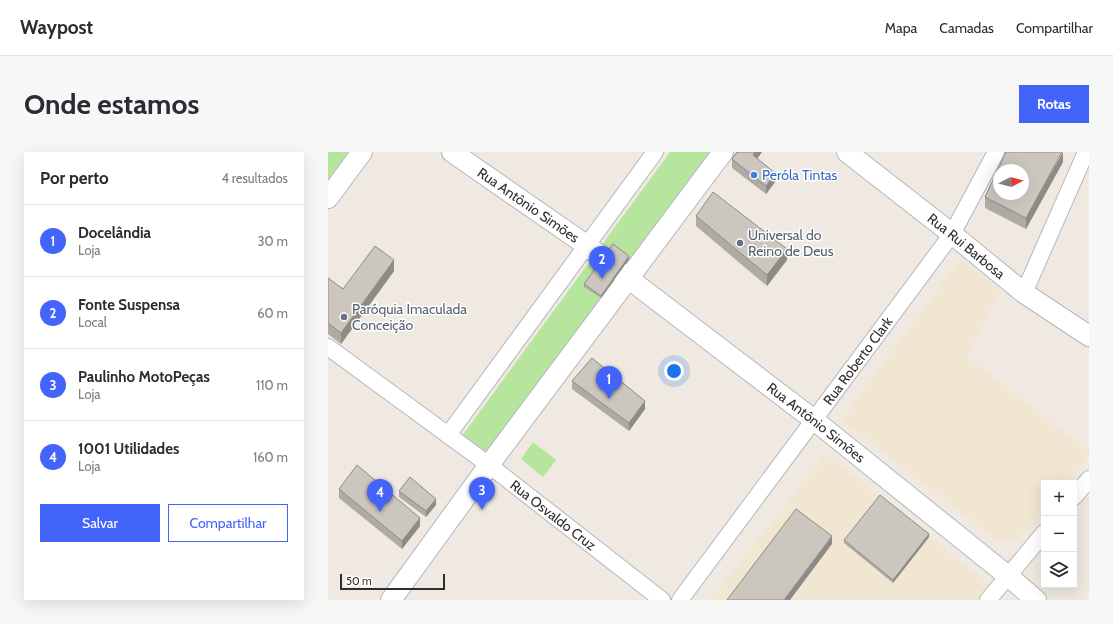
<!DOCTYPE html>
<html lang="pt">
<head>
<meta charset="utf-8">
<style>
	:root { --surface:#fff; --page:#f7f7f7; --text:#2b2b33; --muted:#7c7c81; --line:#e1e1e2; --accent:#4264fb }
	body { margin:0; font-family:Cabin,sans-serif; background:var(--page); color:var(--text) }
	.controls { position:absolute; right:12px; bottom:12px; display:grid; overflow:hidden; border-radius:0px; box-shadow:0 4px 16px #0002 }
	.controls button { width:36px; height:36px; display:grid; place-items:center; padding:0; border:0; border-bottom:1px solid var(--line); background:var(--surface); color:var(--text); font:20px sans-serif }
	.compass { position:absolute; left:665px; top:12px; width:36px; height:36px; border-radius:50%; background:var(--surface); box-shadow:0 4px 16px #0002; rotate:83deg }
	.scale { position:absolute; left:12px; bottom:10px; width:105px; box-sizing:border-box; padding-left:4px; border:2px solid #2e2e2e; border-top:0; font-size:11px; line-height:14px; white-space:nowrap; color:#2e2e2e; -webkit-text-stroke:3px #fff; paint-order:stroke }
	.you { position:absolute; left:346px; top:219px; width:14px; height:14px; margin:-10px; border:3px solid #fff; border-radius:50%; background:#1a73e8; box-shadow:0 0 0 6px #1a73e833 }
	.badge { display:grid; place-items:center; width:26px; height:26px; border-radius:50%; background:var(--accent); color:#fff; font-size:13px; font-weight:700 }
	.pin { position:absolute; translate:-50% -33px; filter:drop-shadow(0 1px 2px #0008) }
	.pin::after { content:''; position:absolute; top:21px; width:14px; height:12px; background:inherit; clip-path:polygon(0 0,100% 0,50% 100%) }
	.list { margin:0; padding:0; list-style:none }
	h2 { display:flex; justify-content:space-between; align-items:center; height:52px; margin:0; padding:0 16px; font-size:17px }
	h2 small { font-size:13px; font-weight:400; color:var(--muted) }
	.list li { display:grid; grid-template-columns:26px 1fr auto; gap:12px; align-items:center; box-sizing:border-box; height:72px; padding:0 16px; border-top:1px solid var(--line) }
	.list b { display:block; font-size:15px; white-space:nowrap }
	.list p { margin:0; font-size:13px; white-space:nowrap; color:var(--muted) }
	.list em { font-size:13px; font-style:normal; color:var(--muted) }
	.actions { display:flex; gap:8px; padding:12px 16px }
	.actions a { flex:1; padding:9px 0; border:1px solid var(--accent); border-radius:0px; text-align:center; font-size:14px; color:var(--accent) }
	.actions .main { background:var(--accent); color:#fff }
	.icon { flex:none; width:22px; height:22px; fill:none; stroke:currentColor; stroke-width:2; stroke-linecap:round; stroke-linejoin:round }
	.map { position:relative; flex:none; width:761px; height:448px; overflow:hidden; border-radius:0px }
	header { display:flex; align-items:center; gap:24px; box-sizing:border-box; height:56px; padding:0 20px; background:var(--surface); border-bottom:1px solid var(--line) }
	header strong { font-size:19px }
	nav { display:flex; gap:22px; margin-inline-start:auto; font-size:14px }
	.intro { display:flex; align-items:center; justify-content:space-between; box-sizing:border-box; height:96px; padding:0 24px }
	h1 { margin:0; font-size:28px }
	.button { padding:10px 18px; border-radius:0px; background:var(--accent); color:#fff; font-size:14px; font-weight:700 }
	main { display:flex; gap:24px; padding:0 24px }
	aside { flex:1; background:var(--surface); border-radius:0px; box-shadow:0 4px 16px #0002 }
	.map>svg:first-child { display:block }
	.education { fill:#f0e6d1 }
	.green { fill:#b6e59e }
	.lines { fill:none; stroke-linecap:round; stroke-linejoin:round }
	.minor-casing { stroke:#b4b7c1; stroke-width:18 }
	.tertiary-casing { stroke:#b4b7c1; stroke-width:22 }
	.minor { stroke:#fff; stroke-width:16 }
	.tertiary { stroke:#fff; stroke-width:20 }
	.wall { fill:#afaba4 }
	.shaded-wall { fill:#8e8b86 }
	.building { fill:#cbc7bf; stroke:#8e8b86; fill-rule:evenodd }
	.shop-dot { fill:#3f7fe0; stroke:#fff; stroke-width:1.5 }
	.worship-dot { fill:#6b7280; stroke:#fff; stroke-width:1.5 }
	.labels { text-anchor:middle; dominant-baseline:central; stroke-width:3; stroke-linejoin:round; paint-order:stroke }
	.shop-label { font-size:14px; fill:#366cbe; stroke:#fff; text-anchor:start }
	.street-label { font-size:14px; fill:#2e2e2e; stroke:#fff }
	.worship-label { font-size:14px; fill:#5b616d; stroke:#fff; text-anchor:start }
</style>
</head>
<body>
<header>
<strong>Waypost</strong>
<nav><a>Mapa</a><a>Camadas</a><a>Compartilhar</a></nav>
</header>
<div class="intro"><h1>Onde estamos</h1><a class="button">Rotas</a></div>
<main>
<aside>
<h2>Por perto<small>4 resultados</small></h2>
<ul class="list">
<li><span class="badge">1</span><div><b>Docelândia</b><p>Loja</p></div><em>30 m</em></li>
<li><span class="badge">2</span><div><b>Fonte Suspensa</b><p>Local</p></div><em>60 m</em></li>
<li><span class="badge">3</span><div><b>Paulinho MotoPeças</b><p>Loja</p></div><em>110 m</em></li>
<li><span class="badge">4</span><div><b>1001 Utilidades</b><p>Loja</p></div><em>160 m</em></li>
</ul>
<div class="actions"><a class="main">Salvar</a><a>Compartilhar</a></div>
</aside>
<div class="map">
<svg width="761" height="448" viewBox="0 0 761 448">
	<rect width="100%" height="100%" fill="#efe9e1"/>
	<!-- education -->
	<g class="education">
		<polygon points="632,108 672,137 639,204 761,300 761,304 738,331 716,331 716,357 692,385 680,391 666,386 513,268"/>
		<polygon points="498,302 662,434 650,448 382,448"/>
	</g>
	<!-- green -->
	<g class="green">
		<polygon points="0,0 21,0 0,28"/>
		<polygon points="342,0 400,0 171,312 134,284"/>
		<polygon points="205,290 228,308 215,325 193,307"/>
	</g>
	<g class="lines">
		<defs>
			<g id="minor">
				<polyline points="696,141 758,0"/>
				<path id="s1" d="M0,195l161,118 173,135"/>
				<polyline points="120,283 327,0"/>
				<polyline points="746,345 761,327"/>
				<path id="s2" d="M352,448l272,-366 44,-82"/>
				<polyline points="660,448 716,381"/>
			</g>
			<g id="tertiary">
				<path id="s3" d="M124,0l134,93 18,14"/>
				<path id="s4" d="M519,0l105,82 72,59 65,43"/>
				<polyline points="0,46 34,0"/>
				<path id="s5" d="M292,120l194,148 194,156 28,24"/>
				<polyline points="63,448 161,313 395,0"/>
			</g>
		</defs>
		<!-- minor casing -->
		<use href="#minor" class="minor-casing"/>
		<!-- tertiary casing -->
		<use href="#tertiary" class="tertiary-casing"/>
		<!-- minor -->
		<use href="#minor" class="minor"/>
		<!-- tertiary -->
		<use href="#tertiary" class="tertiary"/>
	</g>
	<!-- wall -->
	<g class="wall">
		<polygon points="409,0 434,0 429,7 447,30 438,42 404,16 404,7"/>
		<polygon points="735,10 698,77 657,56 657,45"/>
		<polygon points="368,64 459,108 439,134 368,74"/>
		<polygon points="301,107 273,146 256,135 256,132"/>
		<polygon points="66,119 13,192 0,182 0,126 15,137"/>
		<polygon points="244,229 317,257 301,279 244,237"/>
		<polygon points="11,337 92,374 74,397 11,346"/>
		<polygon points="71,339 108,353 98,365 71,345"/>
		<polygon points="601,385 565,431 516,391 516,388"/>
	</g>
	<!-- shaded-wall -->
	<g class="shaded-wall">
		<polygon points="427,0 434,0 425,12 425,3"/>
		<polygon points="735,0 735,10 698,77 698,66"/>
		<polygon points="447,21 447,30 438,42 438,34"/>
		<polygon points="459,97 459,108 439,134 439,123"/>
		<polygon points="301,104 301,107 273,146 273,144"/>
		<polygon points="66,108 66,119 13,192 13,181"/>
		<polygon points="317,249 317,257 301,279 301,271"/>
		<polygon points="108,347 108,353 98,365 98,359"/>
		<polygon points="92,366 92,374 74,397 74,389"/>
		<polygon points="601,382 601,385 565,431 565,428"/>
		<polygon points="504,384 504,392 462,448 456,448"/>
	</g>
	<!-- building -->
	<g class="building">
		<polygon points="409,0 427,0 425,3 447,21 438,34 404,7"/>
		<path d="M678,0h56l-36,66 -41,-21zM671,18h24v24h-24z"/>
		<polygon points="385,40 459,97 439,123 368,64"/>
		<polygon points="285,92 301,104 273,144 256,132"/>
		<polygon points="47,94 66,108 13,181 0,171 0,126 15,137"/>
		<polygon points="264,206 317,249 301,271 244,229"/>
		<polygon points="29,313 92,366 74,389 11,337"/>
		<polygon points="82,325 108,347 98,359 71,339"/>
		<polygon points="552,343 601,382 565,428 516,388"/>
		<polygon points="468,357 504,384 456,448 399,448"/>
	</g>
	<!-- markers -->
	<circle class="shop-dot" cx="426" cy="23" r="4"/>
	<g class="worship-dot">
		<circle cx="412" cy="91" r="4"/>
		<circle cx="16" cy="165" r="4"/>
	</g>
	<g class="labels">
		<!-- shop labels -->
		<g class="shop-label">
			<text x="434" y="23">Peróla Tintas</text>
		</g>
		<!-- street labels -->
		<g class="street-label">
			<text stroke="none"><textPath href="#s3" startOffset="93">Rua Antônio Simões</textPath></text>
			<text stroke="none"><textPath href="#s4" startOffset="152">Rua Rui Barbosa</textPath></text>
			<text stroke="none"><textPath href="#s2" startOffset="298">Rua Roberto Clark</textPath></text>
			<text stroke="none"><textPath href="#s5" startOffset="247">Rua Antônio Simões</textPath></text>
			<text stroke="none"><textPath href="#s1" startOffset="281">Rua Osvaldo Cruz</textPath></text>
		</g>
		<!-- worship labels -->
		<g class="worship-label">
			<text x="420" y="83">Universal do<tspan x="420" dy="16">Reino de Deus</tspan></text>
			<text x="24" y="157">Paróquia Imaculada<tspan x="24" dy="16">Conceição</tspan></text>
		</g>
	</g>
</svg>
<div class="controls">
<button>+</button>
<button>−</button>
<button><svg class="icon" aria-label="layers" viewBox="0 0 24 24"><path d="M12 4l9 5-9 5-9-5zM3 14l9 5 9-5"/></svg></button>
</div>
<svg class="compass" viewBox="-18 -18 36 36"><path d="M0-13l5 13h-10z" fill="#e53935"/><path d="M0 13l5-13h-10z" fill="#7c7c81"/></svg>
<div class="scale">50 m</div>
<div class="you"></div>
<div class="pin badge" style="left:281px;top:247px">1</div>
<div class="pin badge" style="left:274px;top:127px">2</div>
<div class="pin badge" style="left:154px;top:358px">3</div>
<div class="pin badge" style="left:52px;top:360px">4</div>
</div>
</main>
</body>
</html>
